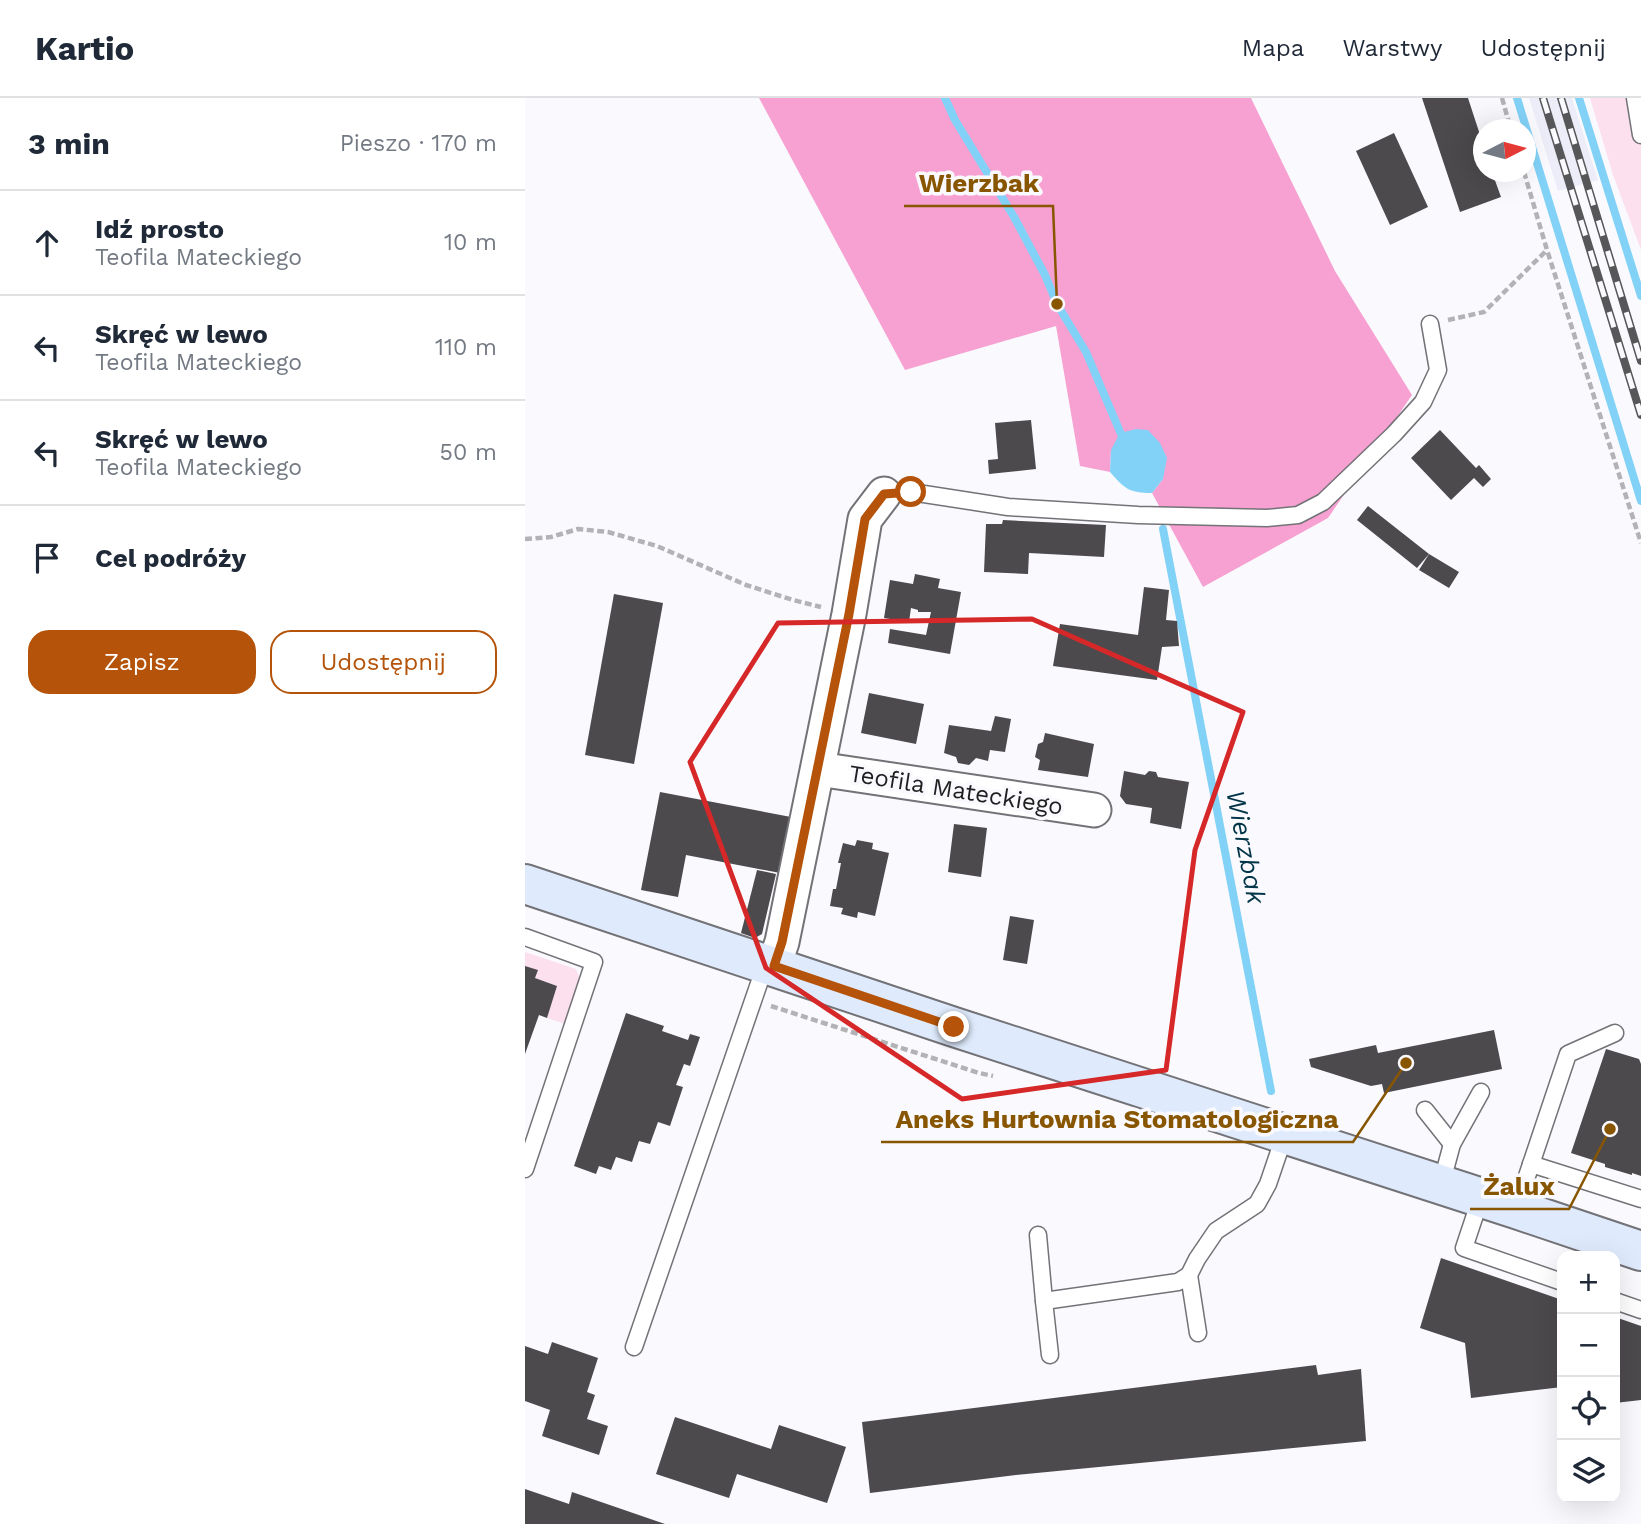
<!DOCTYPE html>
<html lang="pl">
<head>
<meta charset="utf-8">
<style>
	:root { --surface:#fff; --page:#f2f2f3; --text:#1f2937; --muted:#747a83; --line:#e0e1e3; --accent:#b45309 }
	body { margin:0; font-family:"Work Sans",sans-serif; background:var(--page); color:var(--text) }
	.controls { position:absolute; right:21px; bottom:21px; display:grid; overflow:hidden; border-radius:14px; box-shadow:0 7px 28px #0002 }
	.controls button { width:63px; height:63px; display:grid; place-items:center; padding:0; border:0; border-bottom:2px solid var(--line); background:var(--surface); color:var(--text); font:35px sans-serif }
	.compass { position:absolute; left:948px; top:21px; width:63px; height:63px; border-radius:50%; background:var(--surface); box-shadow:0 7px 28px #0002; rotate:84deg }
	.stop { position:absolute; width:21px; height:21px; margin:-16px; border:5px solid #b45309; border-radius:50%; background:#fff }
	.stop.end { background:#b45309; border-color:#fff; box-shadow:0 2px 7px #0008 }
	.list { margin:0; padding:0; list-style:none }
	h2 { display:flex; justify-content:space-between; align-items:center; height:91px; margin:0; padding:0 28px; font-size:30px }
	h2 small { font-size:23px; font-weight:400; color:var(--muted) }
	.list li { display:grid; grid-template-columns:46px 1fr auto; gap:21px; align-items:center; box-sizing:border-box; height:105px; padding:0 28px; border-top:2px solid var(--line) }
	.list b { display:block; font-size:26px; white-space:nowrap }
	.list p { margin:0; font-size:23px; white-space:nowrap; color:var(--muted) }
	.list em { font-size:23px; font-style:normal; color:var(--muted) }
	.actions { display:flex; gap:14px; padding:21px 28px }
	.actions a { flex:1; padding:16px 0; border:2px solid var(--accent); border-radius:21px; text-align:center; font-size:24px; color:var(--accent) }
	.actions .main { background:var(--accent); color:#fff }
	.icon { flex:none; width:38px; height:38px; fill:none; stroke:currentColor; stroke-width:2; stroke-linecap:round; stroke-linejoin:round }
	.map { position:relative; flex:none; width:1116px; height:1426px; overflow:hidden }
	header { display:flex; align-items:center; gap:42px; box-sizing:border-box; height:98px; padding:0 35px; background:var(--surface); border-bottom:2px solid var(--line) }
	header strong { font-size:33px }
	nav { display:flex; gap:38px; margin-inline-start:auto; font-size:24px }
	main { display:flex }
	aside { flex:1; background:var(--surface) }
	.map>svg:first-child { display:block }
	.built { fill:#ededf9 }
	.green { fill:#fce0ee }
	.forest { fill:#f7a1d2 }
	.water { fill:#82d1f7 }
	.lines { fill:none; stroke-linecap:round; stroke-linejoin:round }
	.stream { stroke:#82d1f7; stroke-width:8 }
	.building { fill:#4d4a4e }
	.lane-casing { stroke:#737377; stroke-width:19 }
	.street-casing { stroke:#737377; stroke-width:37 }
	.secondary-casing { stroke:#737377; stroke-width:42 }
	.path { stroke:#b3b3b6; stroke-width:4.5; stroke-dasharray:7 3.5; stroke-linecap:butt }
	.lane { stroke:#fff; stroke-width:16 }
	.street { stroke:#fff; stroke-width:33 }
	.secondary { stroke:#dfebfd; stroke-width:38 }
	.rail-casing { stroke:#575759; stroke-width:8 }
	.rail { stroke:#fafafe; stroke-width:5; stroke-dasharray:16; stroke-linecap:butt }
	.route { stroke:#b45309; stroke-width:9 }
	.marked { fill:none; stroke:#d62828; stroke-width:5; stroke-linejoin:round }
	.labels { text-anchor:middle; dominant-baseline:central; stroke-width:7; stroke-linejoin:round; paint-order:stroke }
	.street-label { font-size:24px; fill:#1f1f20; stroke:#fafafe }
	.water-label { font-size:26px; font-style:italic; fill:#023447; stroke:#fafafe }
	.leader { fill:none; stroke:#850; stroke-width:2.5 }
	.callout-dot { fill:#850; stroke:#fafafe; stroke-width:2.5 }
	.callout-label { font-size:26px; text-anchor:middle; font-weight:bold; fill:#850; stroke:#fafafe; stroke-width:7; stroke-linejoin:round; paint-order:stroke }
</style>
</head>
<body>
<header>
<strong>Kartio</strong>
<nav><a>Mapa</a><a>Warstwy</a><a>Udostępnij</a></nav>
</header>
<main>
<aside>
<h2>3 min<small>Pieszo · 170 m</small></h2>
<ul class="list">
<li><svg class="icon" aria-label="ahead" viewBox="0 0 24 24"><path d="M12 20V5M6 11l6-6 6 6"/></svg><div><b>Idź prosto</b><p>Teofila Mateckiego</p></div><em>10 m</em></li>
<li><svg class="icon" aria-label="left" viewBox="0 0 24 24"><path d="M17 20v-9H6M10 6l-5 5 5 5"/></svg><div><b>Skręć w lewo</b><p>Teofila Mateckiego</p></div><em>110 m</em></li>
<li><svg class="icon" aria-label="left" viewBox="0 0 24 24"><path d="M17 20v-9H6M10 6l-5 5 5 5"/></svg><div><b>Skręć w lewo</b><p>Teofila Mateckiego</p></div><em>50 m</em></li>
<li><svg class="icon" aria-label="arrive" viewBox="0 0 24 24"><path d="M6 21V4h12l-3 4 3 4H6"/></svg><div><b>Cel podróży</b></div></li>
</ul>
<div class="actions"><a class="main">Zapisz</a><a>Udostępnij</a></div>
</aside>
<div class="map">
<svg width="1116" height="1426" viewBox="0 0 1116 1426">
	<rect width="100%" height="100%" fill="#fafafe"/>
	<!-- built -->
	<polygon class="built" points="1004,0 1047,0 1073,82 1033,93"/>
	<!-- green -->
	<g class="green">
		<polygon points="1065,0 1116,0 1116,152 1088,77"/>
		<polygon points="0,854 51,871 56,884 43,927 22,920 32,888 10,880 12,872 0,868"/>
	</g>
	<!-- forest -->
	<polygon class="forest" points="234,0 726,0 810,173 887,297 803,420 678,489 627,395 638,381 586,352 585,374 555,368 531,228 380,272"/>
	<!-- water -->
	<path class="water" d="M611,331l12,1 12,13 7,15 -4,21 -11,14c-23,0 -27,-4 -42,-21l1,-22 9,-17z"/>
	<g class="lines">
		<!-- stream -->
		<g class="stream">
			<polyline points="420,0 430,22 489,119 520,177 532,206 561,254 599,343"/>
			<polyline points="992,0 1116,403"/>
			<polyline points="1054,0 1116,198"/>
			<polyline points="638,431 746,993"/>
		</g>
	</g>
	<!-- building -->
	<g class="building">
		<polygon points="897,0 943,0 958,46 958,74 967,74 976,99 935,114"/>
		<polygon points="869,35 903,109 865,127 831,53"/>
		<polygon points="506,322 511,371 464,376 463,362 473,361 470,325"/>
		<polygon points="915,332 951,370 954,367 966,381 958,389 949,380 926,402 886,360"/>
		<polygon points="843,408 904,456 892,470 832,422"/>
		<polygon points="478,422 581,427 579,459 504,455 503,476 459,474 461,426 477,426"/>
		<polygon points="904,456 934,474 924,490 894,472"/>
		<polygon points="390,476 415,481 413,490 436,494 425,556 363,545 365,531 401,537 406,514 393,514 393,512 386,510 384,524 359,520 365,482 388,486"/>
		<polygon points="619,489 644,492 641,522 652,523 654,548 637,549 632,582 528,568 535,526 613,537"/>
		<polygon points="89,496 138,505 109,666 60,657"/>
		<polygon points="344,595 399,606 391,646 336,635"/>
		<polygon points="470,618 486,621 480,654 465,652 463,663 451,660 444,667 433,665 431,659 419,655 424,627 466,633"/>
		<polygon points="520,635 569,646 563,679 513,672 515,662 510,659 513,646 518,644"/>
		<polygon points="599,673 620,677 624,673 631,674 633,679 664,684 656,731 625,725 627,710 601,706 595,698"/>
		<polygon points="135,694 266,719 255,775 161,757 153,799 116,792"/>
		<polygon points="429,726 462,730 456,779 423,774"/>
		<polygon points="332,742 348,745 347,751 364,755 350,818 333,814 332,820 316,816 318,810 305,808 308,791 311,791 316,765 313,765 318,745 330,748"/>
		<polygon points="232,772 251,776 237,836 230,840 216,835"/>
		<polygon points="485,818 509,822 502,866 478,862"/>
		<polygon points="0,868 13,872 10,880 32,888 22,920 14,917 0,956"/>
		<polygon points="101,915 139,928 137,933 163,942 165,936 175,939 165,968 159,966 151,987 158,989 145,1028 133,1024 125,1046 114,1043 107,1064 91,1059 86,1072 74,1068 71,1076 49,1068"/>
		<polygon points="969,932 977,971 859,995 857,986 846,988 786,969 784,961 851,947 853,955"/>
		<polygon points="1081,951 1114,961 1116,966 1116,1078 1107,1075 1107,1077 1080,1069 1080,1066 1046,1055"/>
		<polygon points="916,1160 1037,1202 1037,1289 946,1300 940,1245 895,1230"/>
		<polygon points="1090,1219 1116,1228 1116,1302 1090,1305"/>
		<polygon points="27,1244 73,1260 62,1294 70,1297 62,1321 83,1328 74,1357 17,1338 25,1312 0,1303 0,1248 23,1256"/>
		<polygon points="791,1267 793,1277 836,1271 841,1343 491,1377 345,1395 337,1324"/>
		<polygon points="150,1319 246,1351 254,1327 321,1349 302,1405 212,1376 204,1400 131,1376"/>
		<polygon points="0,1391 44,1406 47,1394 140,1426 0,1426"/>
	</g>
	<g class="lines">
		<defs>
			<g id="lane">
				<polyline points="1110,0 1116,37"/>
				<polyline points="359,396 386,394 483,409 613,417 742,420 773,417 798,404 869,336 898,304 913,272 905,226"/>
				<polyline points="0,839 69,864 0,1071"/>
				<polyline points="900,1012 927,1046"/>
				<polyline points="1006,1066 1116,1101"/>
				<polyline points="916,1087 927,1046 956,994"/>
				<polyline points="956,1099 939,1150 1037,1184"/>
				<polyline points="991,1111 1043,956 1090,935"/>
				<polyline points="513,1137 519,1203 653,1184 664,1177 672,1161 691,1133 732,1106 743,1086 760,1036"/>
				<polyline points="664,1177 673,1235"/>
				<polyline points="519,1203 525,1257"/>
				<polyline points="1090,1203 1116,1212"/>
				<polyline points="109,1249 241,865"/>
			</g>
			<g id="street">
				<polyline points="293,671 569,712"/>
				<polyline points="249,868 257,844 324,516 340,421 359,396"/>
			</g>
			<polyline id="secondary" points="0,786 429,929 991,1111 1116,1153"/>
		</defs>
		<!-- lane casing -->
		<use href="#lane" class="lane-casing"/>
		<!-- street casing -->
		<use href="#street" class="street-casing"/>
		<!-- secondary casing -->
		<use href="#secondary" class="secondary-casing"/>
		<!-- path -->
		<g class="path">
			<polyline points="977,0 986,32"/>
			<polyline points="999,74 1022,152 1116,445"/>
			<polyline points="923,222 959,214 1022,152"/>
			<polyline points="0,441 26,439 53,431 83,434 132,448 221,487 268,502 296,509"/>
			<polyline points="246,908 454,975 468,978"/>
		</g>
		<!-- lane -->
		<use href="#lane" class="lane"/>
		<!-- street -->
		<use href="#street" class="street"/>
		<!-- secondary -->
		<use href="#secondary" class="secondary"/>
		<defs>
			<g id="rail">
				<polyline points="1018,0 1116,317"/>
				<polyline points="1036,0 1116,263"/>
			</g>
		</defs>
		<!-- rail casing -->
		<use href="#rail" class="rail-casing"/>
		<!-- rail -->
		<use href="#rail" class="rail"/>
	</g>
	<g class="lines">
		<!-- route -->
		<polyline class="route" points="386,394 359,396 340,421 324,516 257,844 249,868 429,929"/>
	</g>
	<!-- marked area -->
	<path class="marked" d="M507,521l211,93 -48,138 -29,220 -204,29 -196,-131 -76,-206 88,-139z"/>
	<g class="labels">
		<!-- street labels -->
		<g class="street-label">
			<text transform="translate(431 692) rotate(9)">Teofila Mateckiego</text>
		</g>
		<!-- water labels -->
		<g class="water-label">
			<text transform="translate(721 749) rotate(79)">Wierzbak</text>
		</g>
	</g>
	<!-- callouts -->
	<path class="leader" d="M532 206L528 108H379M881 965L828 1044H356M1085 1031L1044 1111H945"/>
	<g class="callout-dot">
		<circle cx="532" cy="206" r="7"/>
		<circle cx="881" cy="965" r="7"/>
		<circle cx="1085" cy="1031" r="7"/>
	</g>
	<g class="callout-label">
		<text x="454" y="94">Wierzbak</text>
		<text x="592" y="1030">Aneks Hurtownia Stomatologiczna</text>
		<text x="994" y="1097">Żalux</text>
	</g>
</svg>
<div class="controls">
<button>+</button>
<button>−</button>
<button><svg class="icon" aria-label="locate" viewBox="0 0 24 24"><circle cx="12" cy="12" r="6"/><path d="M12 2v4M12 18v4M2 12h4M18 12h4"/></svg></button>
<button><svg class="icon" aria-label="layers" viewBox="0 0 24 24"><path d="M12 4l9 5-9 5-9-5zM3 14l9 5 9-5"/></svg></button>
</div>
<svg class="compass" viewBox="-18 -18 36 36"><path d="M0-13l5 13h-10z" fill="#e53935"/><path d="M0 13l5-13h-10z" fill="#747a83"/></svg>
<div class="stop" style="left:386px;top:394px"></div>
<div class="stop end" style="left:429px;top:929px"></div>
</div>
</main>
</body>
</html>
